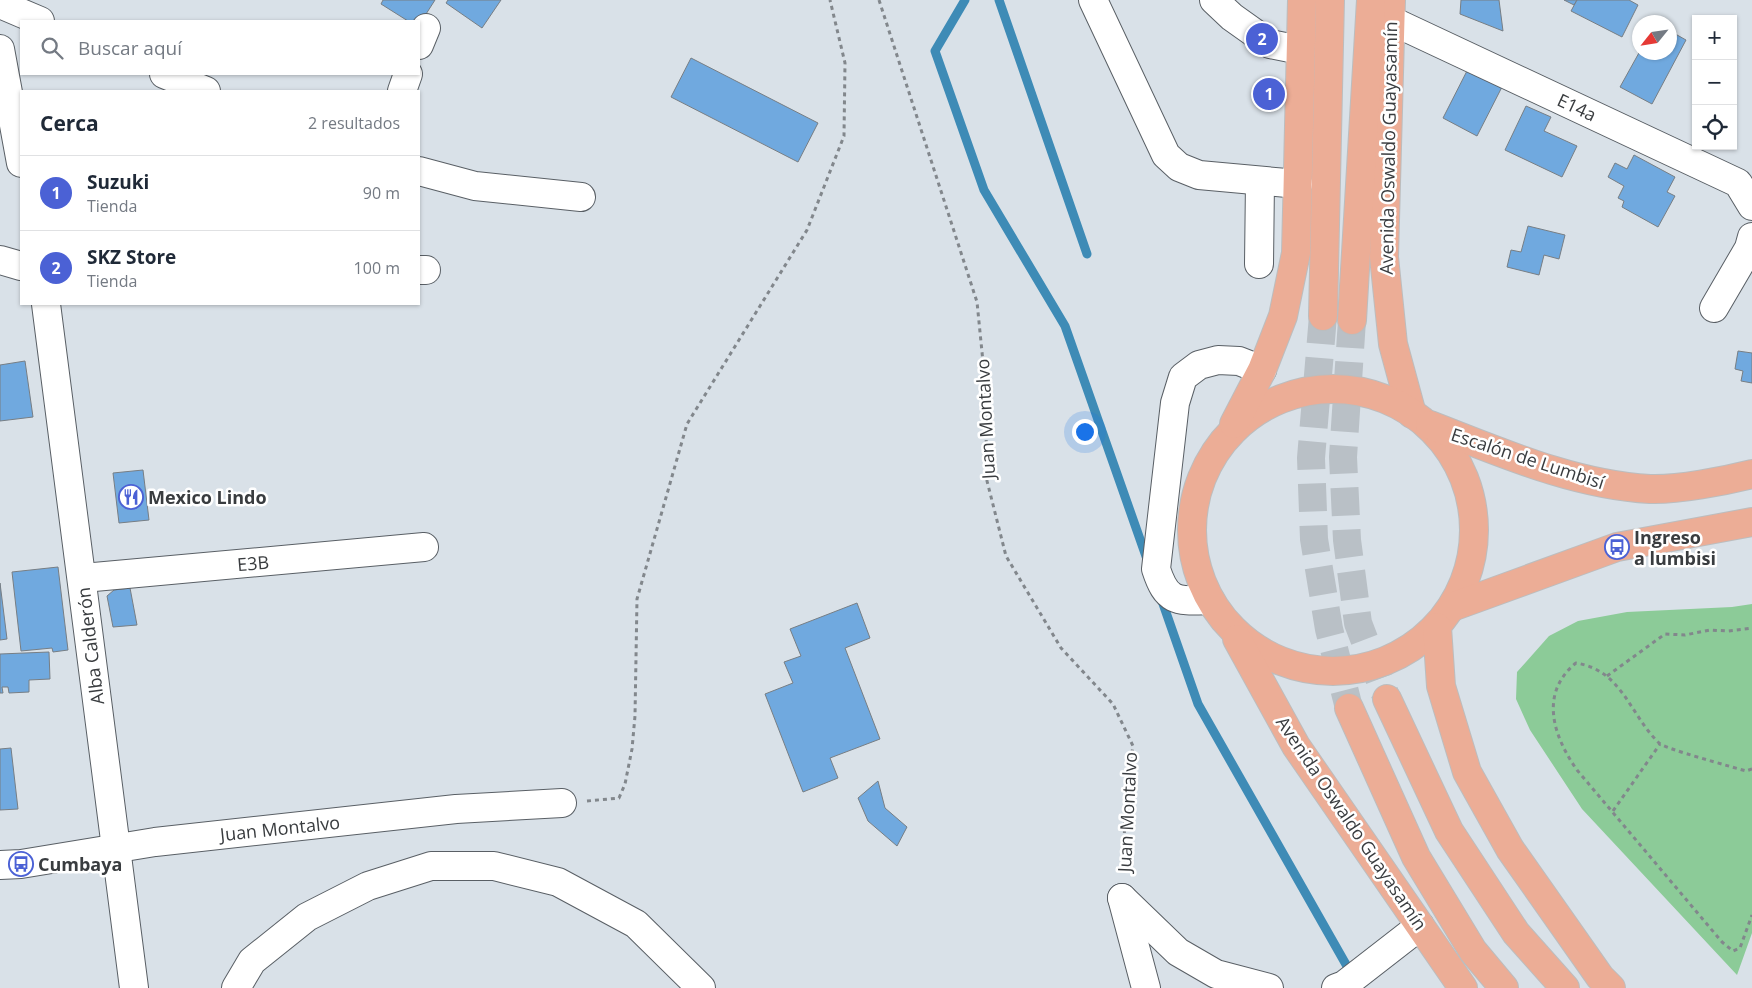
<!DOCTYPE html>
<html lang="es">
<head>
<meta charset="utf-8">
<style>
	:root { --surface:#fff; --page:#f6f6f7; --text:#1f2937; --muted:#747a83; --line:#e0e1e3; --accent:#4b61d5 }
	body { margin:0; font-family:"Open Sans",sans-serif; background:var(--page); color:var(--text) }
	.controls { position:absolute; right:15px; top:15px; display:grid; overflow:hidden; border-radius:0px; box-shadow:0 1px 4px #0004 }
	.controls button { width:45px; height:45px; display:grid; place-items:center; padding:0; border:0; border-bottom:1px solid var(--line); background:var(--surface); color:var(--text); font:25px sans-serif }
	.compass { position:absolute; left:1632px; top:15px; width:45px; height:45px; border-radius:50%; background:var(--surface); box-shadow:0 1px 4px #0004; rotate:240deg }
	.you { position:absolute; left:1084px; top:431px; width:18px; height:18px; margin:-12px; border:4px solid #fff; border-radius:50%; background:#1a73e8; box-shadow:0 0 0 8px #1a73e833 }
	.badge { display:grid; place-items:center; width:32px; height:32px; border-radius:50%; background:var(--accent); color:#fff; font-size:16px; font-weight:700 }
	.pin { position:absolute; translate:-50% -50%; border:2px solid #fff; box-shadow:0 1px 5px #0006 }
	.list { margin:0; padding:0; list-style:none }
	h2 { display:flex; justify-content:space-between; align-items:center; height:65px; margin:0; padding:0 20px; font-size:21px }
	h2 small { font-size:16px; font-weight:400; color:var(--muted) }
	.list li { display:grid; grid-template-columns:32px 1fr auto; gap:15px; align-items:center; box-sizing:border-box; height:75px; padding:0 20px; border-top:1px solid var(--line) }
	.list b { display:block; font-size:19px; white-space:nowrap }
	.list p { margin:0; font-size:16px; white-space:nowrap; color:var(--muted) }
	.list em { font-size:16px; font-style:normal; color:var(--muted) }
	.icon { flex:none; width:28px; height:28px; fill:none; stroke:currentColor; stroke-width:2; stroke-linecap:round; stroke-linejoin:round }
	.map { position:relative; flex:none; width:1752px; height:988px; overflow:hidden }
	.search { position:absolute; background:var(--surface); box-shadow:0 1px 4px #0004; left:20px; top:20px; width:400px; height:55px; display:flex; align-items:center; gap:12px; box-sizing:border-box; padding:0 18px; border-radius:0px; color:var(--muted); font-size:19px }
	.panel { position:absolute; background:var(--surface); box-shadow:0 1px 4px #0004; left:20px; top:90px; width:400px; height:215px; border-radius:0px }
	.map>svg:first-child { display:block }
	.green { fill:#8ccb98 }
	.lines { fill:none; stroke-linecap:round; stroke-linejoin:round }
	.stream { stroke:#3e8bb6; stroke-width:9 }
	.building { fill:#70a9df; stroke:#777e84 }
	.major-tunnel { stroke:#b9c0c6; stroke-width:28; stroke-dasharray:28 14; stroke-linecap:butt }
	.minor-casing { stroke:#595f65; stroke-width:30 }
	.major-casing { stroke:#bcbdbe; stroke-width:30 }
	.path { stroke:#82878c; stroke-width:3; stroke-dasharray:4 4; stroke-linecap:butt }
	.minor { stroke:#fff; stroke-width:28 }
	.major { stroke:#ecad96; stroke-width:28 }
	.labels { text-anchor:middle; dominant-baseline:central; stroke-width:5; stroke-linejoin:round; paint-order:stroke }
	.street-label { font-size:18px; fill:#393c3f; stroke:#fff }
	.poi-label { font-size:18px; font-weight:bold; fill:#393c3f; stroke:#fff; text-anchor:start }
</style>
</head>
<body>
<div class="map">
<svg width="1752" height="988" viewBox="0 0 1752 988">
	<rect width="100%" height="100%" fill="#d9e1e8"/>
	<!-- green -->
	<polygon class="green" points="1752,604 1752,933 1737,975 1582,809 1530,730 1516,699 1517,672 1549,636 1578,621 1627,612 1732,607"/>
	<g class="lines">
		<!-- stream -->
		<g class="stream">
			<polyline points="965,0 935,51 984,190 1065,326 1148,562"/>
			<polyline points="999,0 1087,254"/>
			<polyline points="1161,598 1198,704 1352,975"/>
		</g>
	</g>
	<!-- building -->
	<g class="building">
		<polygon points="383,0 435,0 419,25 419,21 408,21 381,4"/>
		<polygon points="448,0 501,0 482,28 446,3"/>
		<polygon points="1461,0 1499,0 1503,31 1460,14"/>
		<polygon points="1564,0 1577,0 1574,5"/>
		<polygon points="1577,0 1629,0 1638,5 1622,37 1571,11"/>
		<polygon points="1670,31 1686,40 1652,104 1620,87 1640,51 1640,52 1670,52"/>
		<polygon points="691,58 818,123 798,162 671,97"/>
		<polygon points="1470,65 1504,83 1477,136 1443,118"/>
		<polygon points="1526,106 1551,117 1544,131 1577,146 1562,177 1505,150"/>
		<polygon points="1634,155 1675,177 1667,192 1675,196 1658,227 1622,207 1624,201 1618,198 1624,186 1608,177 1615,163 1627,169"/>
		<polygon points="1528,226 1565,235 1559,259 1544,255 1539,275 1507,267 1511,250 1521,252"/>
		<polygon points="1738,351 1752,353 1752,383 1741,381 1743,371 1735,369"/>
		<polygon points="25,361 33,417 0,421 0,365"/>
		<polygon points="143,470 149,520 119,523 113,473"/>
		<polygon points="58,567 68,650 53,652 52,648 21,651 12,572"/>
		<polygon points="0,583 7,639 0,640"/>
		<polygon points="130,588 137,625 113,627 107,596 114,590"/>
		<polygon points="857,603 870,638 845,648 880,739 830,758 838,778 803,792 765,694 793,683 784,662 801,656 790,629"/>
		<polygon points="49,652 50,679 29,680 29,692 9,693 8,687 2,687 3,693 0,693 0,654"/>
		<polygon points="11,748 18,809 0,810 0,749"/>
		<polygon points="878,781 885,808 907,827 897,846 868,821 858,798"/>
	</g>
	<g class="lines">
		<!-- major-tunnel -->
		<g class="major-tunnel">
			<polyline points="1323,316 1311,458 1314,539 1329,629 1349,708"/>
			<polyline points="1352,320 1343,457 1347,540 1358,623 1387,699"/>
		</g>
		<defs>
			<g id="minor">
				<polyline points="1093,0 1166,155 1179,167 1199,175 1298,184"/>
				<polyline points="1214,0 1232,17 1270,44 1300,50"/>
				<polyline points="0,4 40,21"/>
				<polyline points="1390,20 1738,183 1752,206"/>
				<polyline points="419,45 426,28"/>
				<polyline points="0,49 21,163"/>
				<polyline points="164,74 206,91"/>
				<polyline points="402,91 408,74"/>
				<polyline points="419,171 475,186 581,197"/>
				<polyline points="0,260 21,266"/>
				<polyline points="1259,264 1260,181"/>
				<polyline points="419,270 426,270"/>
				<polyline points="46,304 134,988"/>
				<polyline points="1714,308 1749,248 1752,237"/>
				<polyline points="83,578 424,547"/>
				<path d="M1210,600c-33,1 -43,3 -54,-31l19,-166 8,-26 16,-12 19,-5 21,1 23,9"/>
				<polyline points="0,865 21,864 155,842 456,809 562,803"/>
				<polyline points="1122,898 1178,952 1216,974 1269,988"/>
				<polyline points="1122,898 1146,988"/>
				<polyline points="236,988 252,961 307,917 368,886 431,866 494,866 558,882 636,924 701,988"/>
				<polyline points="1336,988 1344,985 1420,926"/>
			</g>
			<g id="major">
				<polyline points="1391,0 1384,257 1393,344 1412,414"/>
				<polyline points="1323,316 1330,0"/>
				<polyline points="1352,320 1371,0"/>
				<circle cx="1333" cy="530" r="141"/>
				<polyline points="1234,424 1262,370 1283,316 1296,253 1302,0"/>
				<path d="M1430,425c70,27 144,60 220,64 28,1 74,-8 102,-15"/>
				<polyline points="1452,607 1617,547 1752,522"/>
				<polyline points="1437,627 1441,686 1467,772 1510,849 1600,977 1611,988"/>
				<polyline points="1237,639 1296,746 1463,988"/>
				<polyline points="1387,699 1449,831 1516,933 1565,988"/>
				<polyline points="1349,708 1416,857 1473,951 1504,988"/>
			</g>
		</defs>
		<!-- minor casing -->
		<use href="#minor" class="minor-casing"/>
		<!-- major casing -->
		<use href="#major" class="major-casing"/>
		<!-- path -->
		<g class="path">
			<polyline points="879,0 977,302 985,382 987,481 1006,556 1061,648 1113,704 1133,746 1126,790 1123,870"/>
			<polyline points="1607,676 1665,634 1685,635 1710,630 1728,631 1752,628"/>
			<path d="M1752,769l-6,2c-13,-4 -81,-22 -87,-28 -29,-28 -37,-73 -83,-80 -37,30 -23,73 1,107l145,172 11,9 7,-3 12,-33"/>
			<polyline points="587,801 619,798 625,784 632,749 635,716 637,599 687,424 807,230 844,136 845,63 830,0"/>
			<polyline points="1613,811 1660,744"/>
		</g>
		<!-- minor -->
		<use href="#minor" class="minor"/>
		<!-- major -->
		<use href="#major" class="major"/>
	</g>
	<!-- icons -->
	<defs>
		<symbol id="restaurant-ring" viewBox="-11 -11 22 22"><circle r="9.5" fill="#fff" stroke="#4b61d5" stroke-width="1.5"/><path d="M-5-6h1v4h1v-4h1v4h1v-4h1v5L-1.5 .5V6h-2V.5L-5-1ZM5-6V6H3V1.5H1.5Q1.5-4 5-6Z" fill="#4b61d5"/></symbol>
		<symbol id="bus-ring" viewBox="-11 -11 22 22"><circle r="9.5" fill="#fff" stroke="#4b61d5" stroke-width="1.5"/><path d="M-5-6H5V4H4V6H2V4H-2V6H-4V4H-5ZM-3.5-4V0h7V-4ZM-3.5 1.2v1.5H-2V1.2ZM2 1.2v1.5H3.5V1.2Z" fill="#4b61d5"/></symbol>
	</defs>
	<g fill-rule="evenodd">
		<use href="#restaurant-ring" x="117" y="483" width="28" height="28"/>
		<use href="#bus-ring" x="1603" y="533" width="28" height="28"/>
		<use href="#bus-ring" x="7" y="850" width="28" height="28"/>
	</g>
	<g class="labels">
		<!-- street labels -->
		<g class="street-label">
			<text transform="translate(1577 107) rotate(25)">E14a</text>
			<text transform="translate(1388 148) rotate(-89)">Avenida Oswaldo Guayasamín</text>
			<text transform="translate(985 419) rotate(-93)">Juan Montalvo</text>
			<text transform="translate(1528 458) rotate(18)">Escalón de Lumbisí</text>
			<text transform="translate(253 563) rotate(-5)">E3B</text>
			<text transform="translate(90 646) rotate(-97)">Alba Calderón</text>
			<text transform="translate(1127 812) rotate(-87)">Juan Montalvo</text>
			<text transform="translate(1352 823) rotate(56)">Avenida Oswaldo Guayasamín</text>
			<text transform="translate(280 828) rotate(-6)">Juan Montalvo</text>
		</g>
		<!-- poi labels -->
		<g class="poi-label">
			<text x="148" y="497">Mexico Lindo</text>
			<text x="1634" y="537">Ingreso<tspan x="1634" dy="21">a lumbisi</tspan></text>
			<text x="38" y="864">Cumbaya</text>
		</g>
	</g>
</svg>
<div class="controls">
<button>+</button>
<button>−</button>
<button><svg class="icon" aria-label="locate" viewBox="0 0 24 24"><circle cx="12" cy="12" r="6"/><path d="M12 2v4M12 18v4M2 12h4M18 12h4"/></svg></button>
</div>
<svg class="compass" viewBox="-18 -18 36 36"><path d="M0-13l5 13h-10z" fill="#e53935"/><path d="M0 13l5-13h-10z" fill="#747a83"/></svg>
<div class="you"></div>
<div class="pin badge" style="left:1269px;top:94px">1</div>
<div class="pin badge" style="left:1262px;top:39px">2</div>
<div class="search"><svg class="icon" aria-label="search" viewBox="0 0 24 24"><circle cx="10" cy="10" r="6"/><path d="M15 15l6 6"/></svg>Buscar aquí</div>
<section class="panel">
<h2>Cerca<small>2 resultados</small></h2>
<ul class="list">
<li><span class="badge">1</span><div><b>Suzuki</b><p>Tienda</p></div><em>90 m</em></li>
<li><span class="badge">2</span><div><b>SKZ Store</b><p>Tienda</p></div><em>100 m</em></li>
</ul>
</section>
</div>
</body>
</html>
